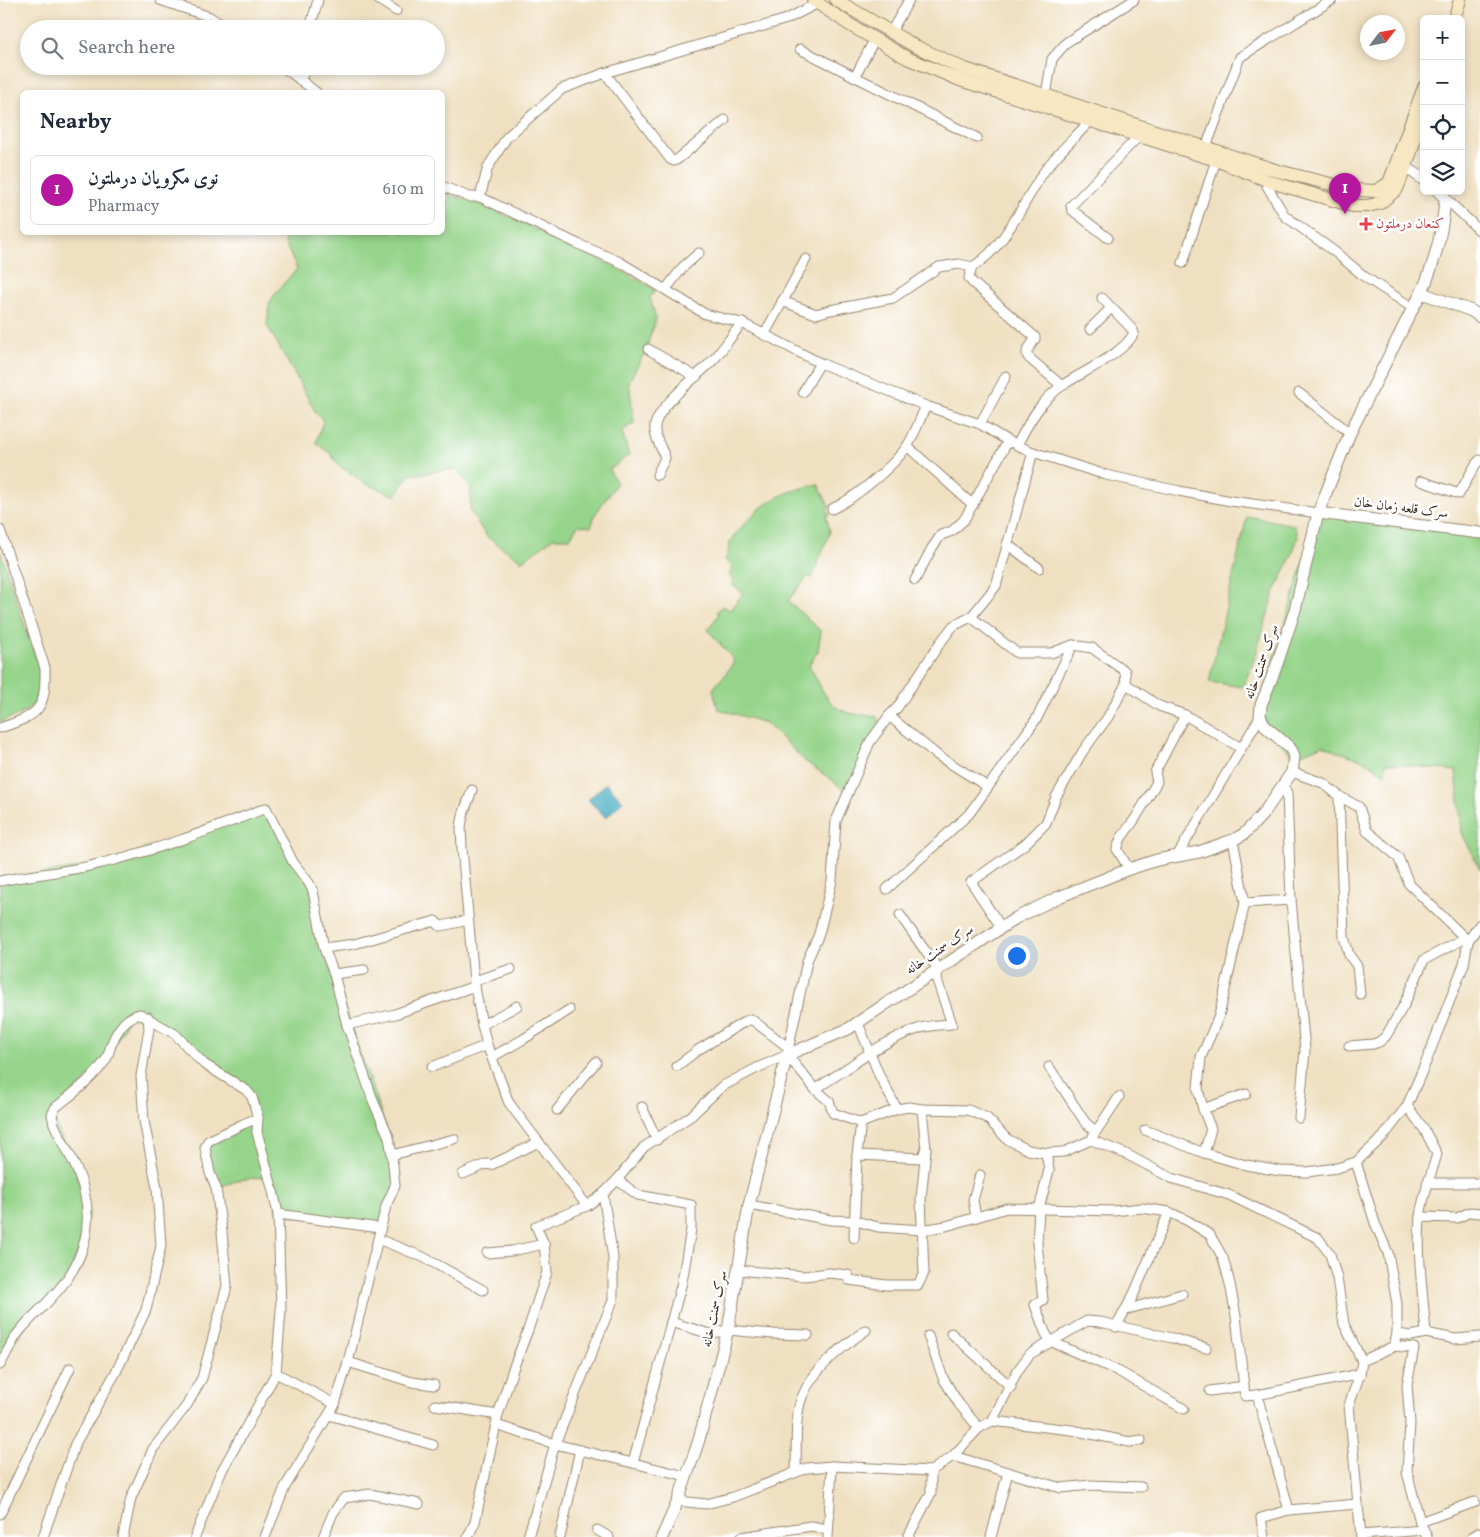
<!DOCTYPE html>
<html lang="en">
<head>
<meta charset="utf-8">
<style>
	:root { --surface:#fff; --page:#f6f6f7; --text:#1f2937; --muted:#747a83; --line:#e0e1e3; --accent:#b5179e }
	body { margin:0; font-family:Vollkorn,Amiri,serif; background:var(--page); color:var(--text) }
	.controls { position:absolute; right:15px; top:15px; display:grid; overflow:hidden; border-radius:8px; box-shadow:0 2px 8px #0003 }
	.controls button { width:45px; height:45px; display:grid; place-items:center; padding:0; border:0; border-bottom:1px solid var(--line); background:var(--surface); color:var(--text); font:25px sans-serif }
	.compass { position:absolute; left:1360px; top:15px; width:45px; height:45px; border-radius:50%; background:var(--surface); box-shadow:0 2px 8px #0003; rotate:58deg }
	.you { position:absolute; left:1016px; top:955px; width:18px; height:18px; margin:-12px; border:4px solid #fff; border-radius:50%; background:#1a73e8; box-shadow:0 0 0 8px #1a73e833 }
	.badge { display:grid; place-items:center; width:32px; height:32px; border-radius:50%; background:var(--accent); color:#fff; font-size:16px; font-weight:700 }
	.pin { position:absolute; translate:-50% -41px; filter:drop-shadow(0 1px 2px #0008) }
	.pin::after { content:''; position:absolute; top:26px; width:18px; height:15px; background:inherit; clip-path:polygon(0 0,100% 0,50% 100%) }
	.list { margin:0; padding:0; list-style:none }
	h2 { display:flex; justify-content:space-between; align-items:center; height:65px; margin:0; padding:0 20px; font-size:21px }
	h2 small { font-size:16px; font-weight:400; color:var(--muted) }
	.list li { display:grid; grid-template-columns:32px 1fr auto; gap:15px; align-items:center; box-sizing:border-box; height:70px; margin:0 10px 10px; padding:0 10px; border:1px solid var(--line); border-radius:8px }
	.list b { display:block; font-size:19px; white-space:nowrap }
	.list p { margin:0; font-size:16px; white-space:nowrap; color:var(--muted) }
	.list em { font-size:16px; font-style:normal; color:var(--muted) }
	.icon { flex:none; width:28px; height:28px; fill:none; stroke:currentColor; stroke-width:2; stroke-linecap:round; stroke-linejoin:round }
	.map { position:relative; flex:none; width:1480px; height:1537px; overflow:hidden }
	.search { position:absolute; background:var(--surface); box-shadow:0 2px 8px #0003; left:20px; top:20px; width:425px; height:55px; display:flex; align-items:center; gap:12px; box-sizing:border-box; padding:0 18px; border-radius:28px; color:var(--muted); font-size:19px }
	.panel { position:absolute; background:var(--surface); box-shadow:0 2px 8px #0003; left:20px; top:90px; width:425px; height:145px; border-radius:8px }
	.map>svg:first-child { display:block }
	.green { fill:#95d48a; stroke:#687f54 }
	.water { fill:#3fa8bf; stroke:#3d696e }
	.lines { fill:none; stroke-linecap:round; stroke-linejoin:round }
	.minor-casing { stroke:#958570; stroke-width:11 }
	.tertiary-casing { stroke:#958570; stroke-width:13 }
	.secondary-casing { stroke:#958570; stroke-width:14 }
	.minor { stroke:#fff; stroke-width:9 }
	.tertiary { stroke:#fff; stroke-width:11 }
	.secondary { stroke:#f7e8c3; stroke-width:12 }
	.health-dot { fill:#e0444e; stroke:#fff; stroke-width:2 }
	.labels { text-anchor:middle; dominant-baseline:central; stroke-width:5; stroke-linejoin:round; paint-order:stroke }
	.health-label { font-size:14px; fill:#be3a42; stroke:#fff; text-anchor:start }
	.street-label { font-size:14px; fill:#3b2a1e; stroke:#fff }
</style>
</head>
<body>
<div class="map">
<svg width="1480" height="1537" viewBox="0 0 1480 1537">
	<rect width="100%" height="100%" fill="#fff"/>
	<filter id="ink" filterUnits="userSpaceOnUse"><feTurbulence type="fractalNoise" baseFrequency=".02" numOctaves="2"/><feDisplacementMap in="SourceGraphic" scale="10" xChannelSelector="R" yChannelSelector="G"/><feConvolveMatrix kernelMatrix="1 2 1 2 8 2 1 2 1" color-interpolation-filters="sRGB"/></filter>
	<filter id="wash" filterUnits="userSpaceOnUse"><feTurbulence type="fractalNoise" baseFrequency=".0096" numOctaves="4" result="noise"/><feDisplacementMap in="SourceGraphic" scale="20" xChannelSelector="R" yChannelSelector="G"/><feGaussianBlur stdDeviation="1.12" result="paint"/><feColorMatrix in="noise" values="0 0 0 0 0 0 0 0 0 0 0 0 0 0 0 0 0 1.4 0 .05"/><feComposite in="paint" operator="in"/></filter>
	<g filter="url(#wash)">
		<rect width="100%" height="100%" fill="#efe0c1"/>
		<!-- green -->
		<g class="green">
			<polygon points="443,192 452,196 475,201 610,264 655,290 650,298 656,319 645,352 629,381 634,423 622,431 629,455 609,470 617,483 596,513 591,527 578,525 570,538 553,538 522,561 487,537 470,511 471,488 457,469 409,475 396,496 364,483 338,465 330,453 316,443 323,421 315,411 267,325 270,302 277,291 297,269 285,243 284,233 442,232"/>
			<path d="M818,484l12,24 -3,2 3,4 -4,2 4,16 -18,46 -4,-2 -20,25 33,30 -3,20 -9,14c20,37 21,50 67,51l6,9 -34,69 -16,-14 -26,-18 -40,-39 -48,-14 -5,-20c7,-10 17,-18 21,-29l-26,-30 11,-16 -2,-2 5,-6 8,4 13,-17 -12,-9 3,-4 -5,-4 3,-9 -7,-7c4,-6 3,-11 5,-18 2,-5 9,-11 12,-15 24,-29 41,-34 76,-43z"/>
			<polygon points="1318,513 1480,533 1480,870 1462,833 1456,771 1386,763 1385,774 1361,759 1335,751 1323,745 1294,757 1266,727 1261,705"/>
			<polygon points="1247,516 1294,525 1298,537 1292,555 1274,593 1255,657 1243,687 1209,682"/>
			<path d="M0,550l39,119c1,39 -5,40 -39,53z"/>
			<polygon points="266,808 309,883 324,948 389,1137 395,1186 380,1228 278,1214 269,1176 239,1180 216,1188 205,1148 258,1119 252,1097 215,1070 175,1034 148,1017 129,1018 106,1060 52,1115 73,1163 89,1213 71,1273 29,1320 0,1365 0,881 100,864"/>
		</g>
		<!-- water -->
		<polygon class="water" points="606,783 623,801 606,818 588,800"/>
	</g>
	<g filter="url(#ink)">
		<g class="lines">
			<defs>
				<g id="minor">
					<polyline points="160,0 210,17 228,29"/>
					<polyline points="379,0 396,11"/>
					<polyline points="315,29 312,21 318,0"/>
					<polyline points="891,32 909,0"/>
					<polyline points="800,49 977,138"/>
					<polyline points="282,66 316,92"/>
					<polyline points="605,73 670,159 674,161 678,159 725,120"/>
					<polyline points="855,77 873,42 878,41"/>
					<polyline points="300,80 308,66"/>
					<polyline points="1046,95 1052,59 1067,42 1134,0"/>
					<polyline points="1206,147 1240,57 1332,0"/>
					<polyline points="1271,182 1267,186 1285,216 1335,252 1365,277 1413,308"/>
					<polyline points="442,186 469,197 480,197 578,244 620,262 705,314 742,323 820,363 926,406 980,424 1008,441 1033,452 1106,475 1179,491 1231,501 1318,513"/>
					<polyline points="480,197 488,167 507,137 562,89 605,73 787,19 818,3"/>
					<polyline points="1445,198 1480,231"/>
					<polyline points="1108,238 1072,210 1071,206 1139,136"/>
					<polyline points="1183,263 1216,160"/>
					<polyline points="972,267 969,278 972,282 1035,337 1035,339 1027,351 1027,355 1029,358 1062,386"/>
					<polyline points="666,289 683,267 699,253"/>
					<path d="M782,301l34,13 14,-4 63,-12 46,-31 20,-3 13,3c32,-18 51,-64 71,-94 13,-19 32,-35 47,-52l1,-3"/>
					<polyline points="1090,329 1111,308"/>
					<polyline points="764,335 806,259"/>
					<polyline points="648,349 696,377"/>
					<polyline points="803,392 820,363"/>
					<polyline points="1299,393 1350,433"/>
					<polyline points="980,424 1006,376"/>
					<path d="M1017,445c12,-23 24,-45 46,-60 19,-13 61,-31 71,-52l-2,-4 -30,-31"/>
					<polyline points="907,446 973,505"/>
					<polyline points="1033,452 996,586 971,617 953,626 940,643 897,708 889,716 870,742 836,821 832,881 819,934 807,961 787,1055 815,1089 829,1101 833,1113 861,1123 897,1109 909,1107 922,1109 968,1110 987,1118 1007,1139 1028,1150 1046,1153 1064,1152 1091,1140 1126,1154 1171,1178 1229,1195 1318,1238 1330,1254 1337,1278 1344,1324 1362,1361 1360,1374 1349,1405 1361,1537"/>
					<path d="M657,475l8,-17c-3,-11 -12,-21 -10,-33 5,-22 45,-50 61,-68 9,-11 17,-23 26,-34"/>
					<polyline points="1421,481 1459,494 1476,464 1480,460"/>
					<path d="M832,509c23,-11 58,-40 74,-61 9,-13 13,-28 20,-42"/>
					<path d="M0,530l45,138c1,42 -6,47 -45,60"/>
					<polyline points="1007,544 1039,568"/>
					<polyline points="915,580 932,548 941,535 952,531 964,520 1008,441"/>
					<polyline points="971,617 1017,653 1051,653 1073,645 1092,648 1125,671 1126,684 1159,706 1185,715 1241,748"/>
					<polyline points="889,716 937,755 988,787"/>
					<polyline points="1292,772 1323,783 1339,796 1359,807 1367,831 1398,857 1409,884 1468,941"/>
					<polyline points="1283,784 1287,793 1291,900 1305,1050 1299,1118"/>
					<polyline points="472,790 464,812 461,826 462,848 474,981 482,1025 487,1045 509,1103 587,1206"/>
					<polyline points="1339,796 1344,937 1349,955 1357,966 1360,994"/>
					<polyline points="1233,840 1245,903"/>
					<polyline points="1177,856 1260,717"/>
					<polyline points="1129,869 1117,849 1121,838 1135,819 1157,782 1155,772 1185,715"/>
					<path d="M0,881c34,-7 69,-9 102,-18 57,-13 110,-34 164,-55l27,54 16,21 4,8 11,57 10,26 13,51 27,78 15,34 3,18 3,31 -9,20 -38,156 -13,42 -50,83 -20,50"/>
					<polyline points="887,889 969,814 1037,718 1073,645"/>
					<polyline points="1001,927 971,882 1025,844 1046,823 1056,797 1083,751 1108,717 1126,684"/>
					<polyline points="324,948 354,944 432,922 435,921 440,926 442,926 468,920"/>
					<polyline points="334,974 364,970"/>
					<polyline points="474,981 511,969"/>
					<polyline points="858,1023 880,1077 897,1109"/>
					<polyline points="347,1025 395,1014 475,986"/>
					<polyline points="482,1025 517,1006"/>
					<polyline points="1349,1046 1373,1044 1379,1042 1386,1036 1404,1005 1424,960 1465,938"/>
					<polyline points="492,1057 522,1040 569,1010"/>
					<polyline points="677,1066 698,1050 744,1022 751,1019 789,1048"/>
					<polyline points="432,1067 487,1045"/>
					<polyline points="1049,1067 1085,1122 1095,1131"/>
					<path d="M815,1089c34,-20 65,-48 103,-60 10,-4 23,-4 34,-5l-15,-44 1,-11 -38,-54"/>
					<path d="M1407,1106l17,23 13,25c-6,21 -14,41 -17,63 -3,38 3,78 6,116"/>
					<polyline points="642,1107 657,1140"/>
					<polyline points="1203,1109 1246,1094"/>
					<polyline points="557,1110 596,1062"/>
					<polyline points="1145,1130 1204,1153 1246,1165 1280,1171 1307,1172 1337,1168 1356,1162 1383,1137 1407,1106 1426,1062 1464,964 1468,941 1480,924"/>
					<polyline points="1093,1136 1119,1097"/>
					<polyline points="1046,1153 1049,1170 1039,1209 1037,1243 1043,1300 1035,1305 1045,1332 1050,1341 1118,1371 1184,1409"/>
					<polyline points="1204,1153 1211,1129 1203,1109 1198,1088 1201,1057 1219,1016 1245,903 1291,900"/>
					<polyline points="392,1155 454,1139"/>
					<polyline points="857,1155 922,1158 925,1151"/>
					<polyline points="1356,1162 1375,1223 1388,1253 1397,1304 1397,1334 1394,1346"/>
					<polyline points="463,1174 486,1164 491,1165 539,1142"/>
					<polyline points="617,1180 638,1195 691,1205 691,1229 682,1282 633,1463"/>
					<polyline points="1427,1183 1480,1183"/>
					<polyline points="749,1205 831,1220 856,1221 878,1227 922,1230 946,1226 1007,1208 1113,1211 1142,1208 1169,1212 1188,1221 1210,1235 1223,1258 1230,1284 1236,1316 1245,1396 1257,1395 1289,1510"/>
					<polyline points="278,1214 380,1228"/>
					<polyline points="976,1217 973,1200 980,1175"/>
					<polyline points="1420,1217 1457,1218 1470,1212 1480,1213"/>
					<polyline points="854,1238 857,1155 861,1123"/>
					<polyline points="378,1239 423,1257 483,1290"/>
					<polyline points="487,1253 512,1251 544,1244"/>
					<polyline points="738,1270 804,1276 830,1273 848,1275 849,1280 886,1285 918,1285 924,1273 921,1199 926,1149 922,1109"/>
					<polyline points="1125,1310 1182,1294"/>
					<polyline points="671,1322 710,1334 728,1330 774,1334 808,1335"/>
					<polyline points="1116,1327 1133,1296 1169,1212"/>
					<polyline points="951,1333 1011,1387"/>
					<polyline points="1397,1334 1411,1336 1426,1333 1455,1339 1480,1337"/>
					<polyline points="928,1336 943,1378 959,1404 979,1428"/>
					<polyline points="1362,1361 1394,1346 1414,1348 1407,1385 1410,1423 1407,1472 1420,1522 1427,1537"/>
					<polyline points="348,1362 412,1382 434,1385"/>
					<path d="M0,1365c6,-10 11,-23 19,-33 10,-13 23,-23 34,-36 28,-29 41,-66 31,-105 -5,-23 -20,-45 -30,-67l-2,-9 3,-7c17,-14 37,-28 50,-47 4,-5 4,-12 7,-18 5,-13 14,-26 28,-29l35,20 29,30 42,26 6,7 6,21 -1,14 16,59 5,23 3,96 -5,63 -56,101 -25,63"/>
					<polyline points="276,1373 335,1404"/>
					<polyline points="1210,1391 1244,1386"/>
					<polyline points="1257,1395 1360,1374"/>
					<polyline points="435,1405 498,1415"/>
					<polyline points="329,1415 433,1445"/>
					<polyline points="992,1421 1072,1430 1130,1442 1141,1440"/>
					<polyline points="496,1425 555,1444 686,1476"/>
					<polyline points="953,1456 1061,1488 1091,1485 1141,1487"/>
					<path d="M796,1471c1,-22 -2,-53 6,-74 11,-28 40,-50 64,-67"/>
					<polyline points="678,1501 706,1504 733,1497 807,1468 832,1466 931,1471 953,1456 979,1428 992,1421 1018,1370 1030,1354 1087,1321 1100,1322 1172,1338 1206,1348"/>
					<polyline points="0,1514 70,1368"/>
					<polyline points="1420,1522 1475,1502"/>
					<polyline points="597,1530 609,1537"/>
					<polyline points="1361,1535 1424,1530"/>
					<polyline points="43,1537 75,1444 116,1372 146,1310 161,1246 157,1188 144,1121 141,1076 149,1029 148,1017"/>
					<polyline points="123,1537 131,1498 153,1449 187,1405 202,1378 227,1286 222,1232 216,1188 210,1173 205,1148 208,1141 243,1124 258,1118"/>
					<polyline points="323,1537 333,1513 344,1498 370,1494 419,1504"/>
					<polyline points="468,1537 475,1522 498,1415 513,1369 528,1330 547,1272 544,1244 536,1226 587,1206 603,1194 617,1180 644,1147 691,1116 721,1087 757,1068 787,1055"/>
					<polyline points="528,1537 555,1444 613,1300 613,1258 603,1194"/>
					<polyline points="560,1537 580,1450"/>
					<polyline points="741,1537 811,1526 827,1529"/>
					<polyline points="828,1537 832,1466"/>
					<polyline points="908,1537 931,1493 931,1471"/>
					<polyline points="991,1537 1008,1472"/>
					<polyline points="1264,1537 1261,1518 1289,1510 1357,1504"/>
					<polyline points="1472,1537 1480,1532"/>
				</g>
				<g id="tertiary">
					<polyline points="1399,162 1424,180"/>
					<polyline points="1422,293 1472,311 1480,317"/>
					<polyline points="1318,513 1480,533"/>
					<path d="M662,1537l16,-36 20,-58 30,-113 21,-125 38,-150 61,-26 168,-111 43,-21 70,-28 28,-9 42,-8 34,-12 11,-6 19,-20 29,-42 2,-15 -2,-6 -3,-4 -23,-20 -6,-10 1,-12 15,-38 19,-57 23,-97 32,-80 63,-125c19,-31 30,-75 32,-110l-7,-7"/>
				</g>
				<g id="secondary">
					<polyline points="813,0 850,25 907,58 960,80 1216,160 1271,182 1353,206 1368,206 1380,203 1397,189 1406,166 1424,112"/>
					<polyline points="836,0 913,45 962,68 1278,171 1355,190 1376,191 1389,183 1424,87"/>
					<polyline points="1454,19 1460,0"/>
				</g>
			</defs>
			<!-- minor casing -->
			<use href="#minor" class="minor-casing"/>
			<!-- tertiary casing -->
			<use href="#tertiary" class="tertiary-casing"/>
			<!-- secondary casing -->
			<use href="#secondary" class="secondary-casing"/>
			<!-- minor -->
			<use href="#minor" class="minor"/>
			<!-- tertiary -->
			<use href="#tertiary" class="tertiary"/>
			<!-- secondary -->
			<use href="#secondary" class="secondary"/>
		</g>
	</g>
	<!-- markers -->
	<path class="health-dot" d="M1363.5 216.5h5v5h5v5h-5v5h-5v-5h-5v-5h5z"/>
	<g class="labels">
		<!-- health labels -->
		<g class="health-label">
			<text x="1376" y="224">کنعان درملتون</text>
		</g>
		<!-- street labels -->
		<g class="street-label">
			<text transform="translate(1401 508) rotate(7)">سرک قلعه زمان خان</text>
			<text transform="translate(1262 662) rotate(-71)">سرک سمنت خانه</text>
			<text transform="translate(940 950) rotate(-34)">سرک سمنت خانه</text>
			<text transform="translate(715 1309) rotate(-78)">سرک سمنت خانه</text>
		</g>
	</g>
</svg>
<div class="controls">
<button>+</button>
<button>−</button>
<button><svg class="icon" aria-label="locate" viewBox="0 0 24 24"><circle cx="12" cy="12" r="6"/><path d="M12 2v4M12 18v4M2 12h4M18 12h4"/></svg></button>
<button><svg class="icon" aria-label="layers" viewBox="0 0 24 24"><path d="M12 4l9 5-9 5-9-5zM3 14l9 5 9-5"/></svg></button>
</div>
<svg class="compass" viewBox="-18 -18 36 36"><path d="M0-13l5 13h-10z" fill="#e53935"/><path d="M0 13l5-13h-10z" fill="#747a83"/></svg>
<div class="you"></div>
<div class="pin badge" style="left:1345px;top:214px">1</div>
<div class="search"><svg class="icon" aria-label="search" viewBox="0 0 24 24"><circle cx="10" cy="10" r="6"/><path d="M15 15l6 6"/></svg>Search here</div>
<section class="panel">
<h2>Nearby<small></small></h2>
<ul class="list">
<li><span class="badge">1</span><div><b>نوی مکرویان درملتون</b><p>Pharmacy</p></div><em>610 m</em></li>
</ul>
</section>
</div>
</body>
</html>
